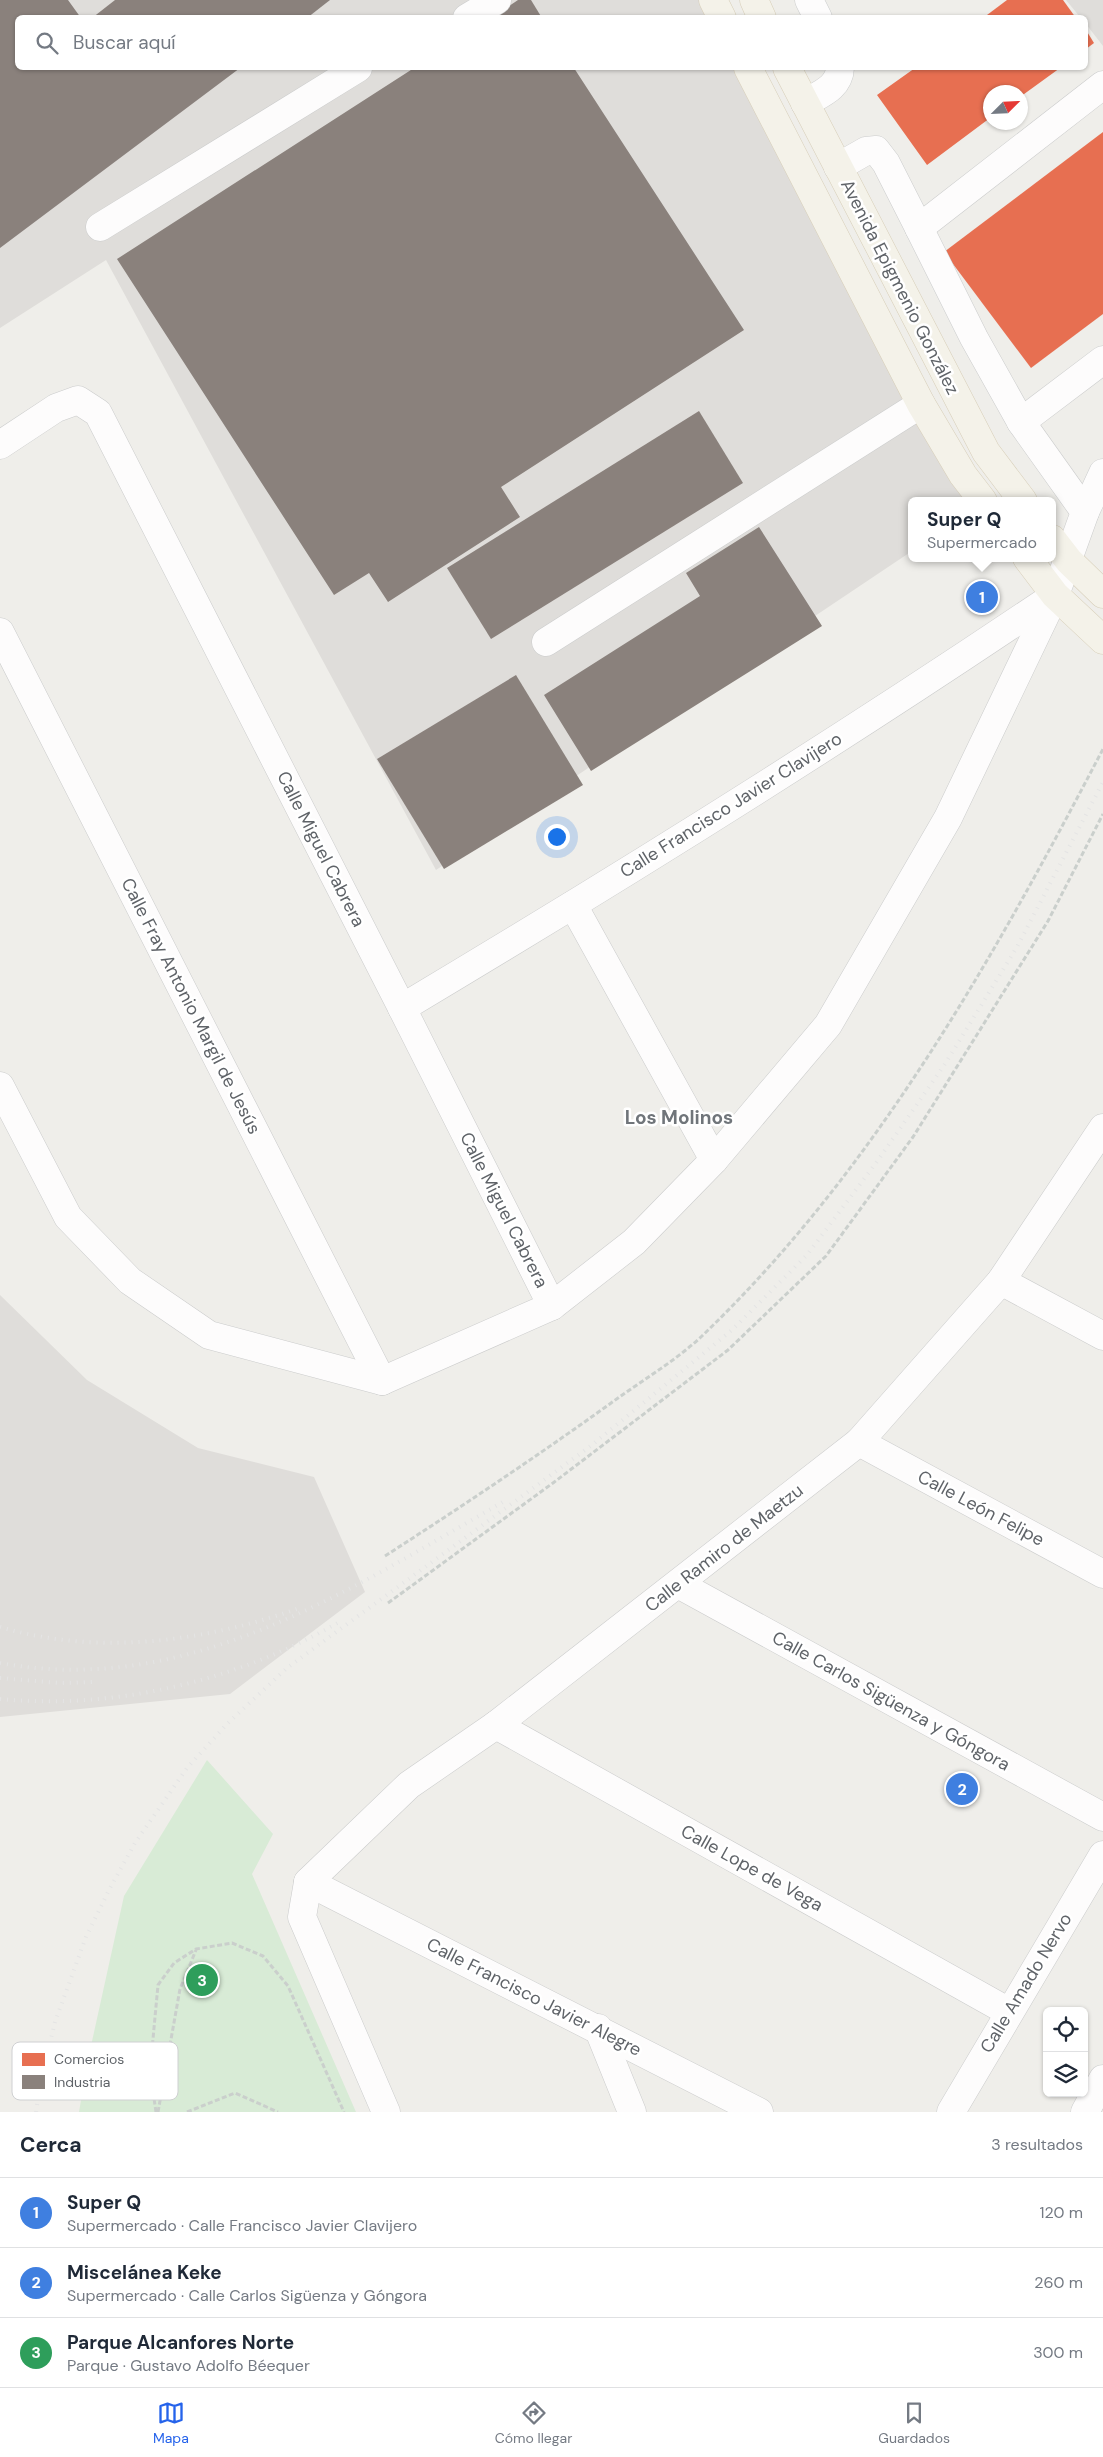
<!DOCTYPE html>
<html lang="es">
<head>
<meta charset="utf-8">
<style>
	:root { --surface:#fff; --page:#f6f6f7; --text:#1f2937; --muted:#747a83; --line:#e0e1e3; --accent:#2563eb }
	body { margin:0; font-family:"DM Sans",sans-serif; background:var(--page); color:var(--text) }
	.controls { position:absolute; right:15px; bottom:15px; display:grid; overflow:hidden; border-radius:8px; box-shadow:0 1px 4px #0004 }
	.controls button { width:45px; height:45px; display:grid; place-items:center; padding:0; border:0; border-bottom:1px solid var(--line); background:var(--surface); color:var(--text); font:25px sans-serif }
	.compass { position:absolute; left:983px; top:85px; width:45px; height:45px; border-radius:50%; background:var(--surface); box-shadow:0 1px 4px #0004; rotate:66deg }
	.you { position:absolute; left:556px; top:836px; width:18px; height:18px; margin:-12px; border:4px solid #fff; border-radius:50%; background:#1a73e8; box-shadow:0 0 0 8px #1a73e833 }
	.badge { display:grid; place-items:center; width:32px; height:32px; border-radius:50%; background:var(--accent); color:#fff; font-size:16px; font-weight:700 }
	.pin { position:absolute; translate:-50% -50%; border:2px solid #fff; box-shadow:0 1px 5px #0006 }
	.popup { position:absolute; left:908px; top:497px; width:148px; height:65px; box-sizing:border-box; display:grid; place-content:center; border-radius:8px; background:var(--surface); filter:drop-shadow(0 1px 4px #0005); font-size:16px; white-space:nowrap; color:var(--muted) }
	.popup b { font-size:19px; color:var(--text) }
	.popup::after { content:''; position:absolute; left:50%; top:100%; margin-left:-10px; border:10px solid transparent; border-top-color:var(--surface) }
	.list { margin:0; padding:0; list-style:none }
	h2 { display:flex; justify-content:space-between; align-items:center; height:65px; margin:0; padding:0 20px; font-size:21px }
	h2 small { font-size:16px; font-weight:400; color:var(--muted) }
	.list li { display:grid; grid-template-columns:32px 1fr auto; gap:15px; align-items:center; box-sizing:border-box; height:70px; padding:0 20px; border-top:1px solid var(--line) }
	.list b { display:block; font-size:19px; white-space:nowrap }
	.list p { margin:0; font-size:16px; white-space:nowrap; color:var(--muted) }
	.list em { font-size:16px; font-style:normal; color:var(--muted) }
	.icon { flex:none; width:28px; height:28px; fill:none; stroke:currentColor; stroke-width:2; stroke-linecap:round; stroke-linejoin:round }
	.map { position:relative; flex:none; width:1103px; height:2112px; overflow:hidden }
	.search { position:absolute; background:var(--surface); box-shadow:0 1px 4px #0004; left:15px; right:15px; top:15px; height:55px; display:flex; align-items:center; gap:12px; box-sizing:border-box; padding:0 18px; border-radius:8px; color:var(--muted); font-size:19px }
	.sheet { height:275px; background:var(--surface) }
	nav { display:flex; justify-content:space-around; align-items:center; box-sizing:border-box; height:70px; border-top:1px solid var(--line); background:var(--surface); font-size:14px; color:var(--muted) }
	nav a { display:grid; justify-items:center; gap:2px }
	nav .on { color:var(--accent) }
	.map>svg:first-child { display:block }
	.industrial { fill:#dfddda }
	.green { fill:#d8ebd6 }
	.shops { fill:#e76f51 }
	.industry { fill:#8a817c }
	.lines { fill:none; stroke-linecap:round; stroke-linejoin:round }
	.minor-casing { stroke:#cbcccc; stroke-width:29 }
	.major-casing { stroke:#d7ceb8; stroke-width:29 }
	.path { stroke:#cacfcc; stroke-width:3; stroke-dasharray:5 2.5; stroke-linecap:butt }
	.minor { stroke:#fdfcfc; stroke-width:28 }
	.major { stroke:#f4f2e9; stroke-width:28 }
	.rail { stroke:#e4e4e4; stroke-width:4; stroke-dasharray:1 6; stroke-linecap:butt }
	.labels { text-anchor:middle; dominant-baseline:central; stroke-width:5; stroke-linejoin:round; paint-order:stroke }
	.street-label { font-size:18px; fill:#5f6368; stroke:#fff }
	.neighbourhood-label { font-size:19px; font-weight:bold; fill:#70757a; stroke:#fff }
	.key { fill:#fff; stroke:#cfd0d2; stroke-width:1 }
	.key-label { font-size:14px; fill:#5f6368 }
</style>
</head>
<body>
<div class="map">
<svg width="1103" height="2112" viewBox="0 0 1103 2112">
	<rect width="100%" height="100%" fill="#efeeea"/>
	<!-- industrial -->
	<g class="industrial">
		<polygon points="0,0 699,0 708,17 18,18 18,68 735,68 977,501 912,501 912,551 436,870 106,260 0,328"/>
		<polygon points="1066,0 1103,0 1103,46 1086,24 1086,18 1080,17"/>
		<polygon points="0,1295 87,1380 198,1448 314,1477 365,1592 230,1694 0,1717"/>
	</g>
	<!-- green -->
	<polygon class="green" points="207,1760 273,1834 252,1874 356,2112 79,2112 87,2064 124,1896"/>
	<!-- shops -->
	<g class="shops">
		<polygon points="1007,0 1063,0 1076,18 983,18"/>
		<polygon points="1086,30 1094,43 1086,49"/>
		<polygon points="915,68 1060,68 1020,97 1020,92 990,92 990,118 927,165 877,95"/>
		<polygon points="1103,132 1103,314 1031,368 944,252"/>
	</g>
	<!-- industry -->
	<g class="industry">
		<polygon points="0,0 68,0 81,18 18,18 18,68 240,68 0,248"/>
		<polygon points="115,0 330,0 307,18 92,18"/>
		<polygon points="518,0 531,0 542,18 491,18"/>
		<polygon points="414,68 574,68 744,330 501,487 520,517 388,602 369,573 334,595 117,259"/>
		<polygon points="699,411 743,483 491,639 447,568"/>
		<polygon points="759,527 822,626 591,771 544,695 700,596 686,573"/>
		<polygon points="516,675 583,785 444,869 377,759"/>
	</g>
	<g class="lines">
		<defs>
			<g id="minor">
				<polyline points="809,0 818,18"/>
				<polyline points="467,18 497,0"/>
				<path d="M805,103c15,-9 34,-15 35,-35"/>
				<polyline points="838,167 866,151 876,150 886,163 919,228 1103,85"/>
				<polyline points="100,227 358,68"/>
				<polyline points="1021,422 1103,360"/>
				<polyline points="0,445 56,408 78,400 98,413 402,1008 552,1306"/>
				<polyline points="1085,512 1103,473"/>
				<polyline points="0,632 382,1381"/>
				<polyline points="546,642 921,404"/>
				<polyline points="573,905 714,1160"/>
				<path d="M402,1008c221,-132 439,-268 652,-412"/>
				<polyline points="0,1086 68,1217 130,1281 209,1335 382,1381 552,1306 634,1242 714,1160 828,1025 948,818 1055,595 1085,512 1021,422 974,338 919,228"/>
				<polyline points="1001,1281 1103,1336"/>
				<polyline points="859,1442 1103,1574"/>
				<polyline points="678,1584 1103,1817"/>
				<polyline points="496,1725 1009,2012"/>
				<polyline points="308,1882 759,2112"/>
				<polyline points="598,2028 632,2112"/>
				<polyline points="386,2112 302,1917 308,1882 409,1785 496,1725 859,1442 1001,1281 1103,1128"/>
				<polyline points="951,2112 1103,1855"/>
				<polyline points="1085,2112 1103,2079"/>
			</g>
			<g id="major">
				<polyline points="713,0 722,18"/>
				<polyline points="754,0 762,18"/>
				<polyline points="748,68 921,404 963,475 983,501"/>
				<polyline points="787,68 986,452 1023,501"/>
				<polyline points="1052,539 1069,561 1103,594"/>
				<polyline points="1027,558 1055,595 1103,640"/>
			</g>
		</defs>
		<!-- minor casing -->
		<use href="#minor" class="minor-casing"/>
		<!-- major casing -->
		<use href="#major" class="major-casing"/>
		<!-- path -->
		<g class="path">
			<path d="M385,1556c79,-51 157,-103 233,-158 28,-20 60,-39 85,-63 172,-165 290,-376 400,-586"/>
			<polyline points="388,1603 553,1483 728,1350 826,1256 913,1137 1048,921 1103,814"/>
			<polyline points="156,2112 150,2071 158,1985 174,1963 196,1949 232,1943 263,1956 288,1986 344,2112"/>
			<polyline points="158,2112 180,1989 196,1950"/>
			<polyline points="187,2112 235,2093 278,2112"/>
		</g>
		<!-- minor -->
		<use href="#minor" class="minor"/>
		<!-- major -->
		<use href="#major" class="major"/>
		<!-- rail -->
		<g class="rail">
			<path d="M0,1627c98,29 202,15 297,-18"/>
			<path d="M0,1663c187,35 349,-73 503,-161"/>
			<polyline points="0,1678 59,1683 93,1682"/>
			<path d="M0,1699c118,11 239,-19 341,-78"/>
			<polyline points="36,2112 40,2084 55,2022 86,1937 110,1888 135,1843 187,1768 227,1724 287,1668 592,1445 732,1330 807,1255 876,1163 945,1064 1017,947 1103,782"/>
		</g>
	</g>
	<g class="labels">
		<!-- street labels -->
		<g class="street-label">
			<text transform="translate(900 287) rotate(63)">Avenida Epigmenio González</text>
			<text transform="translate(731 805) rotate(-32)">Calle Francisco Javier Clavijero</text>
			<text transform="translate(321 849) rotate(63)">Calle Miguel Cabrera</text>
			<text transform="translate(191 1006) rotate(63)">Calle Fray Antonio Margil de Jesús</text>
			<text transform="translate(504 1210) rotate(63)">Calle Miguel Cabrera</text>
			<text transform="translate(981 1508) rotate(28)">Calle León Felipe</text>
			<text transform="translate(724 1548) rotate(-38)">Calle Ramiro de Maetzu</text>
			<text transform="translate(891 1701) rotate(29)">Calle Carlos Sigüenza y Góngora</text>
			<text transform="translate(752 1868) rotate(29)">Calle Lope de Vega</text>
			<text transform="translate(1026 1983) rotate(-59)">Calle Amado Nervo</text>
			<text transform="translate(534 1997) rotate(27)">Calle Francisco Javier Alegre</text>
		</g>
		<!-- neighbourhood labels -->
		<g class="neighbourhood-label">
			<text x="679" y="1117">Los Molinos</text>
		</g>
	</g>
	<!-- legend -->
	<rect x="12" y="2042" width="166" height="58" rx="8" class="key"/>
	<rect x="22" y="2053" width="23" height="13" fill="#e76f51"/>
	<rect x="22" y="2075" width="23" height="14" fill="#8a817c"/>
	<g class="key-label">
		<text x="54" y="2064">Comercios</text>
		<text x="54" y="2087">Industria</text>
	</g>
</svg>
<div class="controls">
<button><svg class="icon" aria-label="locate" viewBox="0 0 24 24"><circle cx="12" cy="12" r="6"/><path d="M12 2v4M12 18v4M2 12h4M18 12h4"/></svg></button>
<button><svg class="icon" aria-label="layers" viewBox="0 0 24 24"><path d="M12 4l9 5-9 5-9-5zM3 14l9 5 9-5"/></svg></button>
</div>
<svg class="compass" viewBox="-18 -18 36 36"><path d="M0-13l5 13h-10z" fill="#e53935"/><path d="M0 13l5-13h-10z" fill="#747a83"/></svg>
<div class="you"></div>
<div class="pin badge" style="left:982px;top:597px;background:#3f7fe0">1</div>
<div class="popup"><b>Super Q</b>Supermercado</div>
<div class="pin badge" style="left:962px;top:1789px;background:#3f7fe0">2</div>
<div class="pin badge" style="left:202px;top:1980px;background:#2e9e5b">3</div>
<div class="search"><svg class="icon" aria-label="search" viewBox="0 0 24 24"><circle cx="10" cy="10" r="6"/><path d="M15 15l6 6"/></svg>Buscar aquí</div>
</div>
<section class="sheet">
<h2>Cerca<small>3 resultados</small></h2>
<ul class="list">
<li><span class="badge" style="background:#3f7fe0">1</span><div><b>Super Q</b><p>Supermercado · Calle Francisco Javier Clavijero</p></div><em>120 m</em></li>
<li><span class="badge" style="background:#3f7fe0">2</span><div><b>Miscelánea Keke</b><p>Supermercado · Calle Carlos Sigüenza y Góngora</p></div><em>260 m</em></li>
<li><span class="badge" style="background:#2e9e5b">3</span><div><b>Parque Alcanfores Norte</b><p>Parque · Gustavo Adolfo Béequer</p></div><em>300 m</em></li>
</ul>
</section>
<nav>
<a class="on"><svg class="icon" aria-label="map" viewBox="0 0 24 24"><path d="M3 6l6-2 6 2 6-2v14l-6 2-6-2-6 2zM9 4v14M15 6v14"/></svg>Mapa</a>
<a><svg class="icon" aria-label="directions" viewBox="0 0 24 24"><path d="M12 3l9 9-9 9-9-9zM9 14v-3h6M13 9l2 2-2 2"/></svg>Cómo llegar</a>
<a><svg class="icon" aria-label="saved" viewBox="0 0 24 24"><path d="M7 4h10v16l-5-4-5 4z"/></svg>Guardados</a>
</nav>
</body>
</html>
